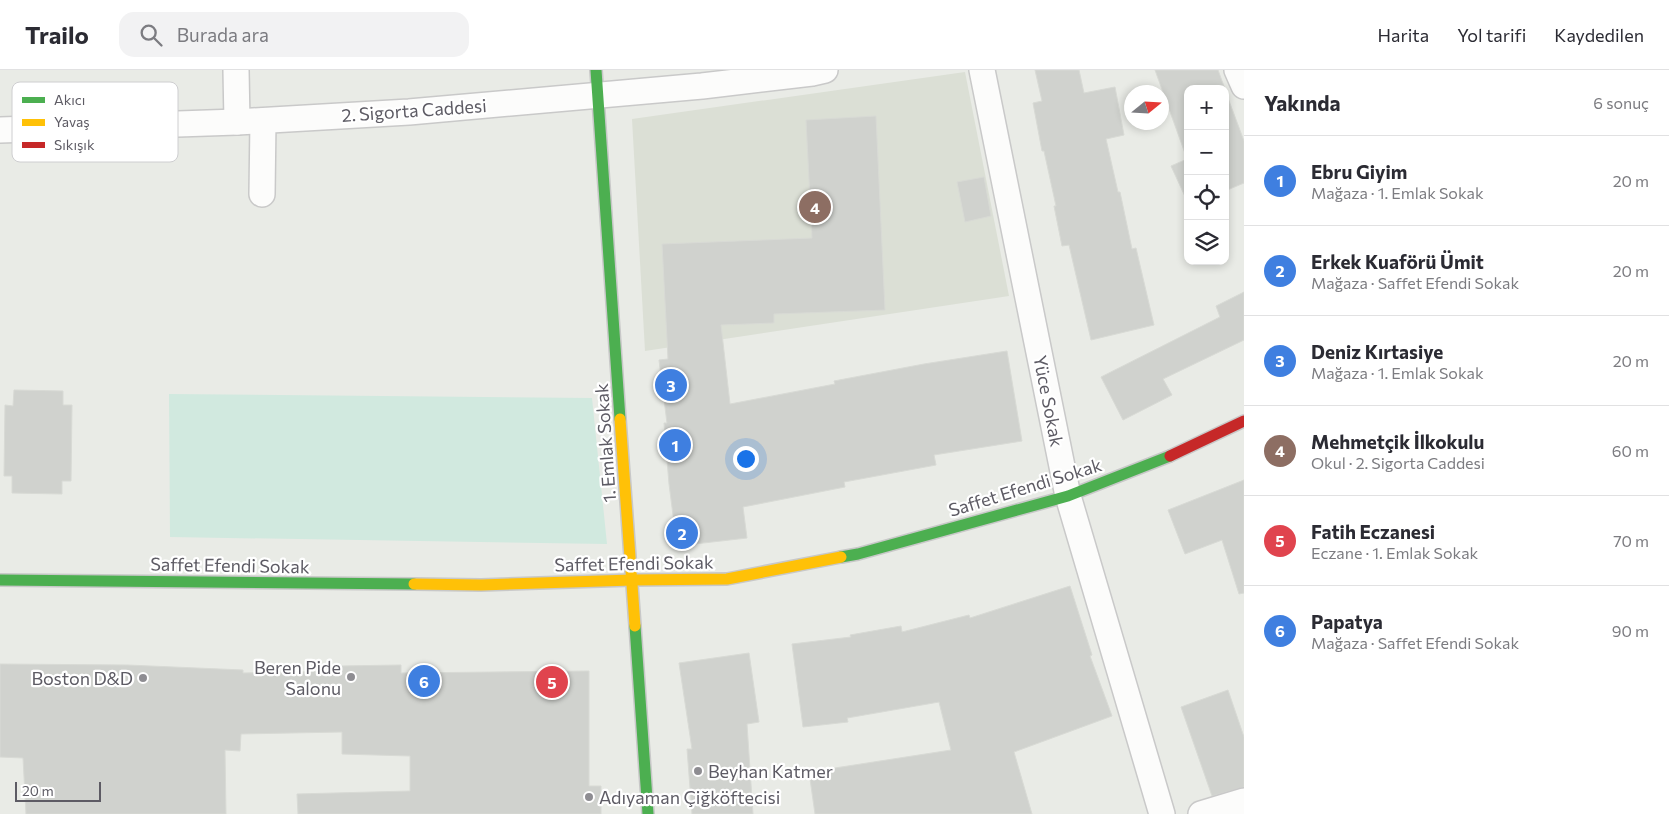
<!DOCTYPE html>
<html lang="tr">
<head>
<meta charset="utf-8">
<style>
	:root { --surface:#fff; --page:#f2f2f3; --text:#2b2b33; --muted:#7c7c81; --line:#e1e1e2; --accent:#8e8d92 }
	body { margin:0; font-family:Commissioner,sans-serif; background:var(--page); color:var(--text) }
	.controls { position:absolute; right:15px; top:15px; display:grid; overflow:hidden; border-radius:10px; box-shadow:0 2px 8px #0003 }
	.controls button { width:45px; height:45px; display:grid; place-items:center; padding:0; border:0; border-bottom:1px solid var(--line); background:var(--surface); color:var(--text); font:25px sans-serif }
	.compass { position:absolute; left:1124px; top:15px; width:45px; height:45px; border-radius:50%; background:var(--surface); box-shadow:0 2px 8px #0003; rotate:72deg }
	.scale { position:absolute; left:15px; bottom:12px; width:86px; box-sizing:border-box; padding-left:5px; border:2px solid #5d5b64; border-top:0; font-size:14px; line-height:18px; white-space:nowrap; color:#5d5b64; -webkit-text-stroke:4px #fff; paint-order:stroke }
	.you { position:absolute; left:745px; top:388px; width:18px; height:18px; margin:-12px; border:4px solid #fff; border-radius:50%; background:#1a73e8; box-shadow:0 0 0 8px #1a73e833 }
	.badge { display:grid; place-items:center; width:32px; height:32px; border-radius:50%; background:var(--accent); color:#fff; font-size:16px; font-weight:700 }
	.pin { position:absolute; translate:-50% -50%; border:2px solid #fff; box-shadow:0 1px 5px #0006 }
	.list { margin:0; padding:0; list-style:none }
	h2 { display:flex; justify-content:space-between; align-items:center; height:65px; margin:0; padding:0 20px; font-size:21px }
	h2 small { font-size:16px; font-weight:400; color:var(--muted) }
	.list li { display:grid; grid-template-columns:32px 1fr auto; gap:15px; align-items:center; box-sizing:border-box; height:90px; padding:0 20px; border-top:1px solid var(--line) }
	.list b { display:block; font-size:19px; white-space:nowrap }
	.list p { margin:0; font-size:16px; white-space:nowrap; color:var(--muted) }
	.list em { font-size:16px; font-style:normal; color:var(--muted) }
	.icon { flex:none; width:28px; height:28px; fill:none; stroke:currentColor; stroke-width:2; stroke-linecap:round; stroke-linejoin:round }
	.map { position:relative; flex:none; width:1244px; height:744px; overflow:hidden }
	header { display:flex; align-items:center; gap:30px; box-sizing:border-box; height:70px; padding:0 25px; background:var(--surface); border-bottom:1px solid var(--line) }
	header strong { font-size:24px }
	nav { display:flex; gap:28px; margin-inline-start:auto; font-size:18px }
	.search { width:350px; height:45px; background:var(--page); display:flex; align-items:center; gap:12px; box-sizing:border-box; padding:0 18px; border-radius:15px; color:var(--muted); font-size:19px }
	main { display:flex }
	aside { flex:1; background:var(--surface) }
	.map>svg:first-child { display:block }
	.education { fill:#dbdfd5 }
	.green { fill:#d1e9df }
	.building { fill:#d0d2ce; stroke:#d8dad5 }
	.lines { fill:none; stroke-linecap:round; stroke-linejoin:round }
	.street-casing { stroke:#c9c9c9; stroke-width:28 }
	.fast-casing { stroke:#c8c8c8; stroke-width:14 }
	.slow-casing { stroke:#c8c8c8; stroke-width:14 }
	.jam-casing { stroke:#c8c8c8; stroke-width:14 }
	.street { stroke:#fcfcfb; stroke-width:25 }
	.fast { stroke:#4caf50; stroke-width:11 }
	.slow { stroke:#ffc107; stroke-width:11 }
	.jam { stroke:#c62828; stroke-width:11 }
	.poi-dot { fill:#8e8d92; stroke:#fff; stroke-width:2 }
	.labels { text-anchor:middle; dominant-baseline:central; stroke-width:4.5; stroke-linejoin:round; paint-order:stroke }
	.street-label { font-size:18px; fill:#5d5b64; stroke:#fff }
	.poi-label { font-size:18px; fill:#5d5b64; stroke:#fff; text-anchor:end }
	.key { fill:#fff; stroke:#ceced0; stroke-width:1 }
	.key-label { font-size:14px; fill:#5d5b64 }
</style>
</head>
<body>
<header>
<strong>Trailo</strong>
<div class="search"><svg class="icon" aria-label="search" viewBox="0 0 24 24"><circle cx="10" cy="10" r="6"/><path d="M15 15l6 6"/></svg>Burada ara</div>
<nav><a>Harita</a><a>Yol tarifi</a><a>Kaydedilen</a></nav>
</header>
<main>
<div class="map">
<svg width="1244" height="744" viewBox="0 0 1244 744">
	<rect width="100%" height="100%" fill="#e9ebe6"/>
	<!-- education -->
	<polygon class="education" points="965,2 1009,226 645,281 632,49"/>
	<!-- green -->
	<polygon class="green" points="169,324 592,328 607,474 170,467"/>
	<!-- building -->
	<g class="building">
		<polygon points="1035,0 1079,0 1084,23 1115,17 1124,65 1106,69 1118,122 1120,122 1132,179 1136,178 1154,255 1091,270 1069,175 1062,176 1054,136 1056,136 1044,81 1042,81 1033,33 1042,31"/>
		<polygon points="1155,0 1218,0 1225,19 1188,19 1188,133 1171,96 1187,89"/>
		<polygon points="1225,20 1244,71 1244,113 1225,121"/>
		<polygon points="876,46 885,240 774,244 774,253 721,255 730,334 835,314 834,311 924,294 1007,281 1022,371 934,385 936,395 844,412 845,417 743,437 747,468 677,476 669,414 664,353 667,353 659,290 668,289 662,174 812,168 806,50"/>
		<polygon points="984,107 991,146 965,152 957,112"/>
		<polygon points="1244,222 1244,270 1163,309 1172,325 1123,350 1101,307 1220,247 1216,236"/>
		<polygon points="14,320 63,321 63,335 72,335 71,411 62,411 62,424 12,423 12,406 4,406 5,335 13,336"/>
		<polygon points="1244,410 1244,523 1239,524 1222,470 1185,484 1168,440"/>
		<polygon points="1070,516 1092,585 1090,586 1112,646 1014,682 1032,744 815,744 809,702 951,680 939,632 847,648 848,652 803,657 792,574 851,567 850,565 901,556 902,562 969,545 970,548"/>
		<polygon points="749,583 759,652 747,654 753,744 692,744 687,679 692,679 679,593"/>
		<polygon points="0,594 127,595 243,600 243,603 341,601 340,596 401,595 401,603 589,601 589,716 601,716 601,744 298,744 297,724 410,721 410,686 342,684 342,662 241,664 240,681 225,680 226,744 26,744 23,688 0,687"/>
		<polygon points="1228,620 1244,667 1244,717 1212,726 1181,637"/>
	</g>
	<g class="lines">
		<defs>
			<g id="street">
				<polyline points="236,0 237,52"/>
				<polyline points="982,0 1068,426 1162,744"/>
				<polyline points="1237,0 1244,16"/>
				<polyline points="0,60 237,52 409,42 702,16 812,3 825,0"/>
				<polyline points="262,124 263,51"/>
				<polyline points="1201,744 1244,731"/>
			</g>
			<g id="fast">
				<polyline points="596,0 620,349"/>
				<polyline points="841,487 858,484 1068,426 1170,386"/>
				<polyline points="0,510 414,514"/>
				<polyline points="635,556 648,744"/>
			</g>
			<g id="slow">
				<polyline points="620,349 635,556"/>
				<polyline points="414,514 481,515 632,510 727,509 841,487"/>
			</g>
			<polyline id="jam" points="1170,386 1244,351"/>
		</defs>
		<!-- street casing -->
		<use href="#street" class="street-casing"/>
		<!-- fast casing -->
		<use href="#fast" class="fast-casing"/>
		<!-- slow casing -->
		<use href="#slow" class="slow-casing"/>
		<!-- jam casing -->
		<use href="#jam" class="jam-casing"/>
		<!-- street -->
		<use href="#street" class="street"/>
		<!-- fast -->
		<use href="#fast" class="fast"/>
		<!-- slow -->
		<use href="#slow" class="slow"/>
		<!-- jam -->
		<use href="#jam" class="jam"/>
	</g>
	<!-- markers -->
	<g class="poi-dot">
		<circle cx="351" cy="607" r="5"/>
		<circle cx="143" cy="608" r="5"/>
		<circle cx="698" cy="701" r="5"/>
		<circle cx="589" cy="727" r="5"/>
	</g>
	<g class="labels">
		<!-- street labels -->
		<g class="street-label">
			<text transform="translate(414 40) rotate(-4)">2. Sigorta Caddesi</text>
			<text transform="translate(1049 331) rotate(79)">Yüce Sokak</text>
			<text transform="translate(605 373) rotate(-94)">1. Emlak Sokak</text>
			<text transform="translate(1025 417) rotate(-17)">Saffet Efendi Sokak</text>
			<text transform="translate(634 493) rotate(-1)">Saffet Efendi Sokak</text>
			<text transform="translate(230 495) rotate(1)">Saffet Efendi Sokak</text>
		</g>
		<!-- poi labels -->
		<g class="poi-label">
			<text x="341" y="597">Beren Pide<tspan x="341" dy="21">Salonu</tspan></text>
			<text x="133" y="608">Boston D&amp;D</text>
			<text x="708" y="701" text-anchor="start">Beyhan Katmer</text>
			<text x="599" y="727" text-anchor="start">Adıyaman Çiğköftecisi</text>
		</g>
	</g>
	<!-- legend -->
	<rect x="12" y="12" width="166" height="80" rx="8" class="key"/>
	<rect x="22" y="27" width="23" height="6" fill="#4caf50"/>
	<rect x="22" y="49" width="23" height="7" fill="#ffc107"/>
	<rect x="22" y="72" width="23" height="6" fill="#c62828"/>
	<g class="key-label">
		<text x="54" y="35">Akıcı</text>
		<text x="54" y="57">Yavaş</text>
		<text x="54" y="80">Sıkışık</text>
	</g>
</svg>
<div class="controls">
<button>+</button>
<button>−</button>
<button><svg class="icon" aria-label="locate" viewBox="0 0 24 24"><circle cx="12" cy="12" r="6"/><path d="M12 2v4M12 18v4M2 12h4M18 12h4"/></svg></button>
<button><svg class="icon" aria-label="layers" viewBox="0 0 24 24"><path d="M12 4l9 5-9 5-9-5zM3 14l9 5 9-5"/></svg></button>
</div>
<svg class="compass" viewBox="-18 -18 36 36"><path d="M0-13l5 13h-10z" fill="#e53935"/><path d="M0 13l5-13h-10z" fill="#7c7c81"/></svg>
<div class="scale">20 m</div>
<div class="you"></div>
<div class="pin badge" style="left:675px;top:375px;background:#3f7fe0">1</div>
<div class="pin badge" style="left:682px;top:463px;background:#3f7fe0">2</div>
<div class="pin badge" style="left:671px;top:315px;background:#3f7fe0">3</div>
<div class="pin badge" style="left:815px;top:137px;background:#8d6e63">4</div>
<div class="pin badge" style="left:552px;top:612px;background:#e0444e">5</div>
<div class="pin badge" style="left:424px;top:611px;background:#3f7fe0">6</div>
</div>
<aside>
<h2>Yakında<small>6 sonuç</small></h2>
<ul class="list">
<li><span class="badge" style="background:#3f7fe0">1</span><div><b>Ebru Giyim</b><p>Mağaza · 1. Emlak Sokak</p></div><em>20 m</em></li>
<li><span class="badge" style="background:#3f7fe0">2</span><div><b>Erkek Kuaförü Ümit</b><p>Mağaza · Saffet Efendi Sokak</p></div><em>20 m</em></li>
<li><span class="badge" style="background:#3f7fe0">3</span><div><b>Deniz Kırtasiye</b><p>Mağaza · 1. Emlak Sokak</p></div><em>20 m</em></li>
<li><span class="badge" style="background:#8d6e63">4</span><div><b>Mehmetçik İlkokulu</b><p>Okul · 2. Sigorta Caddesi</p></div><em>60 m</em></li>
<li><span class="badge" style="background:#e0444e">5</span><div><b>Fatih Eczanesi</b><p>Eczane · 1. Emlak Sokak</p></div><em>70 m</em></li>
<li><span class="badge" style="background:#3f7fe0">6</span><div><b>Papatya</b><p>Mağaza · Saffet Efendi Sokak</p></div><em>90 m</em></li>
</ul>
</aside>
</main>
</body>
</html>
